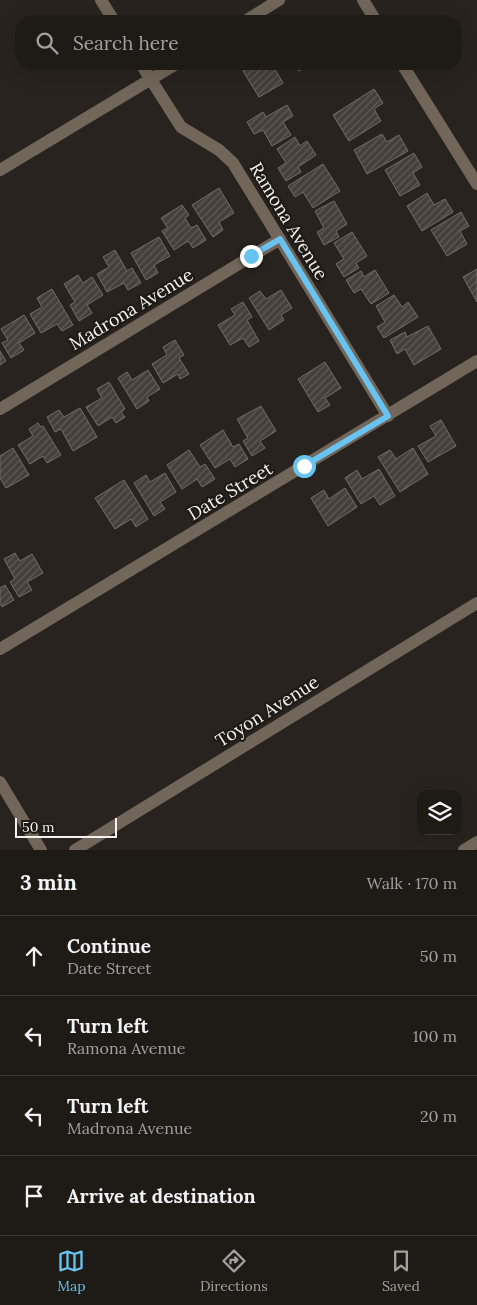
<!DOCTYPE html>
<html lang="en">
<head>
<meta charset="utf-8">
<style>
	:root { --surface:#1e1a16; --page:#26231f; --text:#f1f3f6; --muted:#a1a1a1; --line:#3c3835; --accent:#69c3f1 }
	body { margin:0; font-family:Lora,serif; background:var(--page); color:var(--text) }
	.controls { position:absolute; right:15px; bottom:15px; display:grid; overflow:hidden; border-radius:10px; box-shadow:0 5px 20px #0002 }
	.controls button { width:45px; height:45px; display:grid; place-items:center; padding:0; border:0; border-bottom:1px solid var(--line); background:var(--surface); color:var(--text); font:25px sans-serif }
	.scale { position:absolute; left:15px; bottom:12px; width:102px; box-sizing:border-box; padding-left:5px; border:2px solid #f4f1ee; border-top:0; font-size:14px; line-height:18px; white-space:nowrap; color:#f4f1ee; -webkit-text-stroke:4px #1e1a15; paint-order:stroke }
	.stop { position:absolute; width:15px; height:15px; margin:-11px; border:4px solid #69c3f1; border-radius:50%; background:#fff }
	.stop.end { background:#69c3f1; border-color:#fff; box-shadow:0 1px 5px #0008 }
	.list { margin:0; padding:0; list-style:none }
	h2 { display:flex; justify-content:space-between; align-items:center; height:65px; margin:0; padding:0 20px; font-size:21px }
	h2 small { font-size:16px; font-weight:400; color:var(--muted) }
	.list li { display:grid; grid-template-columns:32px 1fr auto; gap:15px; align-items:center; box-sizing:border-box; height:80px; padding:0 20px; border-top:1px solid var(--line) }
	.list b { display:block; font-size:19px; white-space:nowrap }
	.list p { margin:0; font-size:16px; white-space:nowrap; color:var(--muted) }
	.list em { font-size:16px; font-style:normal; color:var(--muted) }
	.icon { flex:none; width:28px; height:28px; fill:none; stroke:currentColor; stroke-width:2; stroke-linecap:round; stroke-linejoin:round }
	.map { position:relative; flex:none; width:477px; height:850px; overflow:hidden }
	.search { position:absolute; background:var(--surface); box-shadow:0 5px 20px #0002; left:15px; right:15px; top:15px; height:55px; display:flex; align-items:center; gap:12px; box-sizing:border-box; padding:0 18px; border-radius:20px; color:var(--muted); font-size:19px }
	.sheet { height:385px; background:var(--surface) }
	nav { display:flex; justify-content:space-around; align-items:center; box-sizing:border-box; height:70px; border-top:1px solid var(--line); background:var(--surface); font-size:14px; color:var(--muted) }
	nav a { display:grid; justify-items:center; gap:2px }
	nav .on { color:var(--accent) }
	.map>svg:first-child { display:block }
	.building { fill:url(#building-hatch); stroke:#726d66 }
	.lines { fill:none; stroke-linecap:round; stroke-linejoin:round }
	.minor { stroke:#716659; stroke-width:12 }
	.route { stroke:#69c3f1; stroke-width:6 }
	.labels { text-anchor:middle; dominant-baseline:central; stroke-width:4.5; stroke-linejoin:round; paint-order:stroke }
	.street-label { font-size:18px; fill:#f4f1ee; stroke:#1e1a15 }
</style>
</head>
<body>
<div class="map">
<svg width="477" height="850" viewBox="0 0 477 850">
	<defs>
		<pattern id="building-hatch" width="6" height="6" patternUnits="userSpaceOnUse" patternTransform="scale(1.25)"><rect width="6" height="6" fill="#443f39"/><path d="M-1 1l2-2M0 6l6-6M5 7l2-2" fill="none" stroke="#605b56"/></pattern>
	</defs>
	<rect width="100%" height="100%" fill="#28231e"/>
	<!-- building -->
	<g class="building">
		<polygon points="255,64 272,64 283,83 259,97 243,71"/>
		<polygon points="295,64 310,64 299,71"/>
		<polygon points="374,89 383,103 374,109 381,121 349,141 333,115"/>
		<polygon points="287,105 293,116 283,122 291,135 272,146 263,130 254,134 247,122 263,112 266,117"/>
		<polygon points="382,134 387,142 399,135 408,151 367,174 354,150"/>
		<polygon points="295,137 300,146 307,141 316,155 298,167 301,172 286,181 278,168 286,163 277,149"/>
		<polygon points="414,153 422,167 413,173 420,185 400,196 385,170"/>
		<polygon points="323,164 340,191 313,208 303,192 295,197 288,186"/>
		<polygon points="219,188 234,213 219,222 223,230 213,237 192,205"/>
		<polygon points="427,193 434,205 445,199 453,212 422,231 407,206"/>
		<polygon points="334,201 347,224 336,231 339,237 324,245 317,232 324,228 315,211"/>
		<polygon points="182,205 189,215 185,218 191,228 197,225 206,240 193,248 188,241 174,250 162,231 168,228 161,218"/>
		<polygon points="461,212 469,226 460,231 467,244 447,256 431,230"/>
		<polygon points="352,232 367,256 356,263 359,268 344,277 336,264 344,259 334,243"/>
		<polygon points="159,237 170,256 154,265 158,273 146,280 131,253"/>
		<polygon points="115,250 127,271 132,268 141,283 128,290 124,283 107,292 97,274 109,267 103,257"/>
		<polygon points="477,269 477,302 463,277"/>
		<polygon points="375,270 389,293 371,304 361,289 354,293 346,280 361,271 364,277"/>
		<polygon points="78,275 83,283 92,277 103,295 87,305 92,313 79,321 70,305 75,302 64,284"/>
		<polygon points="52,289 73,325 62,331 57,324 41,333 30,314 42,307 37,298"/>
		<polygon points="281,290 292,308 281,315 284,320 269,330 249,298 260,291 266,299"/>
		<polygon points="394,295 402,307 408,302 418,317 384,338 377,327 385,322 376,306"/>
		<polygon points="243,302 252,317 247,320 259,341 249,347 243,338 230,345 218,325 235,315 231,309"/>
		<polygon points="24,315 35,333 19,343 24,350 11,358 2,343 8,340 1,329"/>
		<polygon points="428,326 441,349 414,365 405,349 397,354 390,340 405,332 407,337"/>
		<polygon points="175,340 184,355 179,358 189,374 180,379 178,374 163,383 152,364 167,355 163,347"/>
		<polygon points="0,351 6,361 0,365"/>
		<polygon points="325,362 341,388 325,398 330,405 318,412 298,379"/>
		<polygon points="148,370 160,389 147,397 149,401 137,409 118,378 127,372 132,380"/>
		<polygon points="109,382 125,409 121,412 125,417 116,423 112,417 98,426 86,407 102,398 97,389"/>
		<polygon points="261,406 276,431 260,441 265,448 252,456 243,441 248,438 237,419"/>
		<polygon points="80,408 97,437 73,451 61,429 55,432 47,417 59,410 64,417"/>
		<polygon points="441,420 456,446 428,462 418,446 436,436 430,426"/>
		<polygon points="38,423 41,427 43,426 61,455 47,463 43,456 30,464 18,445 33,436 29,429"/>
		<polygon points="223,430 233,447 239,444 248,459 235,467 230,459 215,468 200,445"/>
		<polygon points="13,448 29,475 6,488 0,478 0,456"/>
		<polygon points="413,448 428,474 400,492 378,457 390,450 396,459"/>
		<polygon points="189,450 200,467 205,464 215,479 202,487 197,479 182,489 167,465"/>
		<polygon points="379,469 395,496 380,505 374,496 361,504 345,478 357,470 362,479"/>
		<polygon points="165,473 176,492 160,502 165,509 154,516 134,483 146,475 150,482"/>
		<polygon points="124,480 148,519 136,527 131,519 115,529 95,498"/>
		<polygon points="345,488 357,507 328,526 311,498 324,490 329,499"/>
		<polygon points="15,553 20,561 32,554 43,573 27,582 32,590 19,597 10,582 15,579 4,559"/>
		<polygon points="5,585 14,600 2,607 0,604 0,588"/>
	</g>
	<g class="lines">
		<!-- minor -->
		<g class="minor">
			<polyline points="101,0 114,21"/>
			<polyline points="363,0 376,21"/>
			<polyline points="245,21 279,0"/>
			<polyline points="141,64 181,127 219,150 233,163 388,416"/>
			<polyline points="402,64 477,184"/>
			<polyline points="0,170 176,64"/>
			<polyline points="0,409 280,239"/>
			<polyline points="0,649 477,361"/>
			<polyline points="0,782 41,850"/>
			<polyline points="75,850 477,603"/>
			<polyline points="464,850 477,842"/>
		</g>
	</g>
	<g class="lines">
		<!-- route -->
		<polyline class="route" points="251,256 280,239 388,416 304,466"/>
	</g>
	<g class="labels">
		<!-- street labels -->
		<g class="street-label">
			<text transform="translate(289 221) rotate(59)">Ramona Avenue</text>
			<text transform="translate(131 309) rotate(-31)">Madrona Avenue</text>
			<text transform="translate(230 491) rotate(-31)">Date Street</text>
			<text transform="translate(267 711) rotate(-32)">Toyon Avenue</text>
		</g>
	</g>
</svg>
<div class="controls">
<button><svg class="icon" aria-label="layers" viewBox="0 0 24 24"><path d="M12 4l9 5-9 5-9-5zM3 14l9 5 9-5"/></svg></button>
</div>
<div class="scale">50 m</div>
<div class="stop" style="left:304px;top:466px"></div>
<div class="stop end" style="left:251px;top:256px"></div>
<div class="search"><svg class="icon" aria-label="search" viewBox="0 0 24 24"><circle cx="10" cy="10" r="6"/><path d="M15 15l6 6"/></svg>Search here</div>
</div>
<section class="sheet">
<h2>3 min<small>Walk · 170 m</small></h2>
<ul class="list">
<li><svg class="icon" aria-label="ahead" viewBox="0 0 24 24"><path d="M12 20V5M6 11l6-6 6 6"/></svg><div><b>Continue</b><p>Date Street</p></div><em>50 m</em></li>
<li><svg class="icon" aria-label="left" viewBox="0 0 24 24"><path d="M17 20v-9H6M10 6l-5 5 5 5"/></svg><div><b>Turn left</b><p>Ramona Avenue</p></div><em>100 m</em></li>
<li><svg class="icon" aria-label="left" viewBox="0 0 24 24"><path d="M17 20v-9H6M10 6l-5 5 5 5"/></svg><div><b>Turn left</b><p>Madrona Avenue</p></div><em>20 m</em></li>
<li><svg class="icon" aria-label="arrive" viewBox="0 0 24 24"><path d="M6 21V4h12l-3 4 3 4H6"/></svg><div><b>Arrive at destination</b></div></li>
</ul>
</section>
<nav>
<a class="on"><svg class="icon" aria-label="map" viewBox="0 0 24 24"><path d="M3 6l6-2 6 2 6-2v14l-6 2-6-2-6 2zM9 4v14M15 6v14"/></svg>Map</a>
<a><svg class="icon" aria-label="directions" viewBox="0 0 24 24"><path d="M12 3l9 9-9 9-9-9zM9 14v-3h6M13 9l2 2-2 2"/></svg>Directions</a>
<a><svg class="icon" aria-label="saved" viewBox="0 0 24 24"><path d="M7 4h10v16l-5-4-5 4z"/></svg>Saved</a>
</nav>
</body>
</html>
